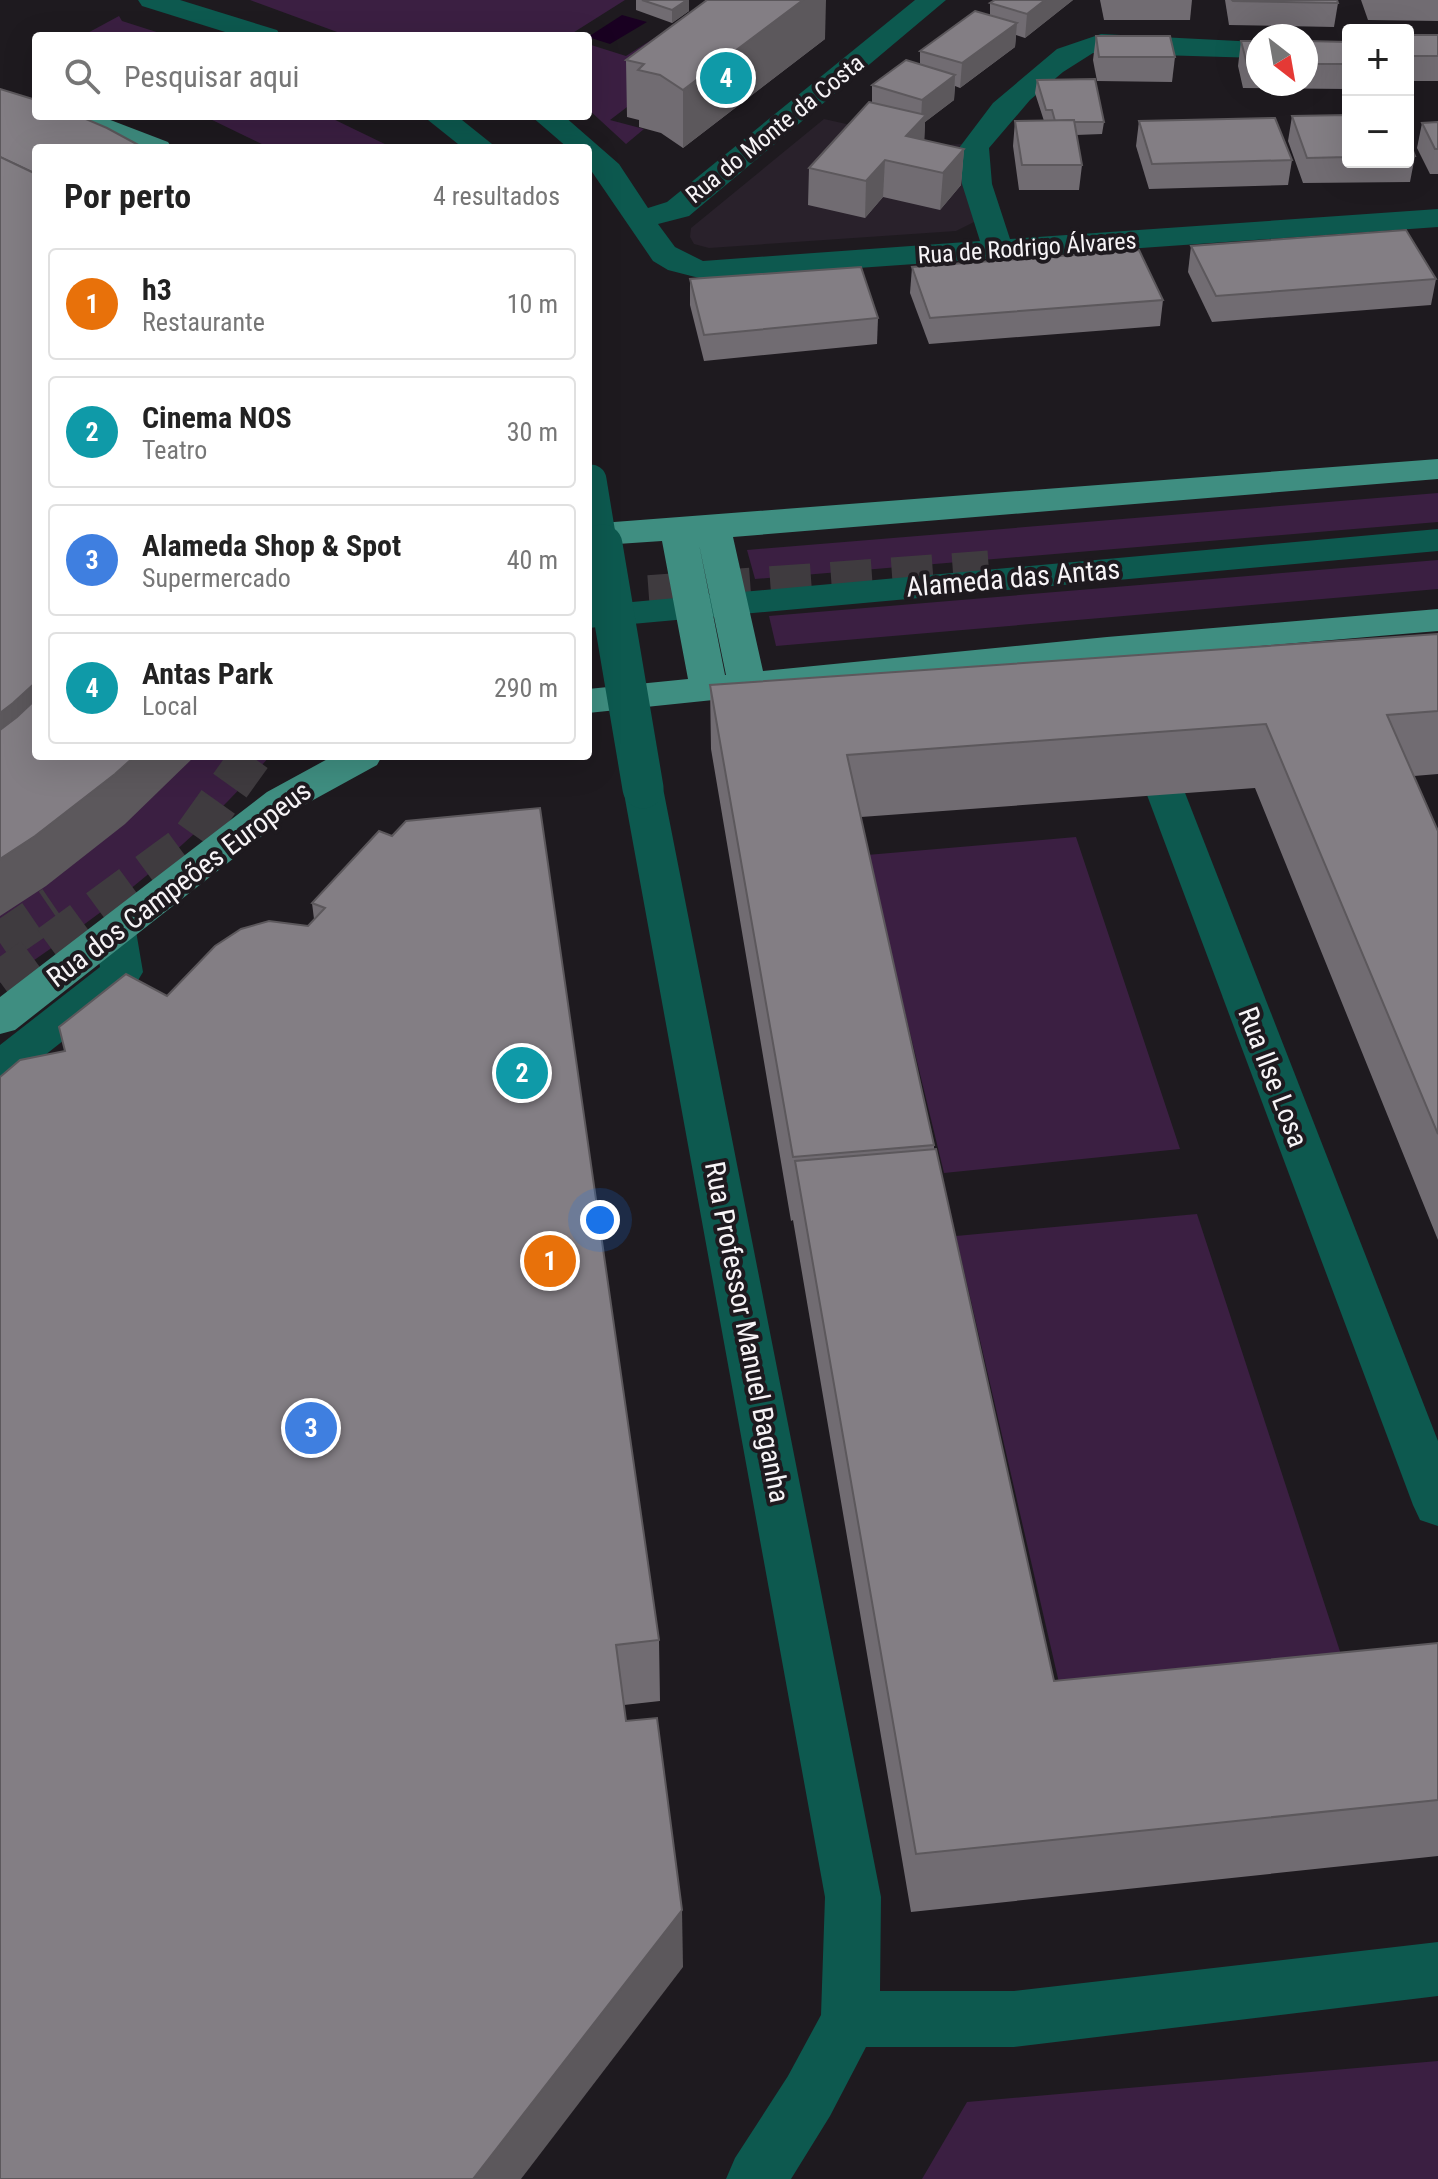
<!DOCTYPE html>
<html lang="pt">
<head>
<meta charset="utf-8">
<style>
	:root { --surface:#fff; --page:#f2f2f2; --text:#222; --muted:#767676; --line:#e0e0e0; --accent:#3c6f67 }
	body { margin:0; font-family:"Roboto Condensed",sans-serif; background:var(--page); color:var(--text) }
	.controls { position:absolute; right:24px; top:24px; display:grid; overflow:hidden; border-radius:8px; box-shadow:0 8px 32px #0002 }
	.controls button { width:72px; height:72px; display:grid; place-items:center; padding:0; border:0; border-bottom:2px solid var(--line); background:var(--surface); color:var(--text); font:40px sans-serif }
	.compass { position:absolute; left:1246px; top:24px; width:72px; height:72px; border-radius:50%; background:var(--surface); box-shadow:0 8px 32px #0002; rotate:149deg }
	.you { position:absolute; left:600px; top:1220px; width:28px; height:28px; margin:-20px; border:6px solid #fff; border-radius:50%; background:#1a73e8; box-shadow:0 0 0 12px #1a73e833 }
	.badge { display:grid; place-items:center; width:52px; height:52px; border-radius:50%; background:var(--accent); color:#fff; font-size:26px; font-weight:700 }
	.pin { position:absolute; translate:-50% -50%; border:4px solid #fff; box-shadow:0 2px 8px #0006 }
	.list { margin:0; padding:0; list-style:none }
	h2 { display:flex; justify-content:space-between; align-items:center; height:104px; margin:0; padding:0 32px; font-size:34px }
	h2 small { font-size:26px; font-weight:400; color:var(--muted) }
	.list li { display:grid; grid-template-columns:52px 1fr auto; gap:24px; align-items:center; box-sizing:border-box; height:112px; margin:0 16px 16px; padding:0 16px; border:2px solid var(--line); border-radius:8px }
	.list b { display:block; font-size:30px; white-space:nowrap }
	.list p { margin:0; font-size:26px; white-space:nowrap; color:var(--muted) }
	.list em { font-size:26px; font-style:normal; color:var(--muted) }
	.icon { flex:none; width:44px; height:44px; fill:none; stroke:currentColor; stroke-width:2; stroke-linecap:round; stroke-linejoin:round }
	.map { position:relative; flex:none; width:1438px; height:2179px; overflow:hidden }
	.search { position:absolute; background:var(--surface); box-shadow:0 8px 32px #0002; left:32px; top:32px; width:560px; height:88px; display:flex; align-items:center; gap:20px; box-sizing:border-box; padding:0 28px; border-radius:8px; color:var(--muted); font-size:30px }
	.panel { position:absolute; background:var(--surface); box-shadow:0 8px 32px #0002; left:32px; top:144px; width:560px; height:616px; border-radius:8px }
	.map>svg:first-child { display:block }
	.built { fill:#29212b }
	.green { fill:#3b1f42 }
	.water { fill:#190021 }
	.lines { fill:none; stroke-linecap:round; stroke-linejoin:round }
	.major-tunnel { stroke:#3f3b3f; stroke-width:41; stroke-dasharray:41 20; stroke-linecap:butt }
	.minor { fill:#0d594f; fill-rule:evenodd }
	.major { fill:#3f8e81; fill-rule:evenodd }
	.minor-bridge-far1 { stroke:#0d594f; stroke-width:31 }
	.minor-bridge { stroke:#0d594f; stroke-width:41 }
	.wall { fill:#716c72 }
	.shaded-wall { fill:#5c585c }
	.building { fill:#837e84; stroke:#5c585c; stroke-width:2 }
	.labels { text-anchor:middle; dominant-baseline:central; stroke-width:8; stroke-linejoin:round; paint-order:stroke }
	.far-street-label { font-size:24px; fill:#f7f4f7; stroke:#1e1a1f }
	.street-label { font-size:28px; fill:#f7f4f7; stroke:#1e1a1f }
</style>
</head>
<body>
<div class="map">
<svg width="1438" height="2179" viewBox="0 0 1438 2179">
	<rect width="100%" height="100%" fill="#1e1a1f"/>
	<!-- built -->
	<polygon class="built" points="824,119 940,145 962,144 976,221 956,231 709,248 694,244 690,237 691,228"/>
	<!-- green -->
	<g class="green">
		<polygon points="250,0 625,0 568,36 348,36"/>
		<polygon points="711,2 727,31 610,120 644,129 626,144 588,109 588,44 626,56"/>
		<polygon points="119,16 122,21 169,36 82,36"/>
		<polygon points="187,116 327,116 393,148 270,148 208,118"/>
		<path d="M0,129l36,19v608h234c-81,92 -168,160 -270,227z"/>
		<polygon points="1438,493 1438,522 755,579 747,550"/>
		<polygon points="1438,560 1438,589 776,646 769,616"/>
		<polygon points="1076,837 1180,1149 944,1173 867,855"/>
		<polygon points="1197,1214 1350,1682 1066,1713 956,1236"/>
		<polygon points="1438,2061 1438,2179 922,2179 967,2102"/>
	</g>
	<!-- water -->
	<polygon class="water" points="622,15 647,22 610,44 588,37"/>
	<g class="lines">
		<!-- major-tunnel -->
		<g class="major-tunnel">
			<polyline points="588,600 989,571"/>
			<polyline points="0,943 54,906"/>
			<polyline points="0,982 189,843 251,756"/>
		</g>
		<!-- minor -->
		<g class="minor">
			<polygon points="138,0 180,0 277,30 281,36 238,36 142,6"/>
			<polygon points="915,0 946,0 689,216 658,224 675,247 703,261 980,241 962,184 959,148 993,103 1057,49 1101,34 1258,42 1258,58 1093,53 1063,72 1030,100 989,148 992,184 1010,239 1438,209 1438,227 703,279 668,270 653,261 588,166 588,148 568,148 531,116 564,116 619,164 648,208 667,202"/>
			<polygon points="423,116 457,116 497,148 463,148"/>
			<polygon points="1438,529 1438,551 588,628 588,606"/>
			<polygon points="1145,727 1159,730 1164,739 1438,1441 1438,1526 1420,1520 1413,1505 1126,739 1131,730"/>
			<polygon points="643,775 657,779 663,788 881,1897 880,1991 1014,1991 1438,1942 1438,1996 1014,2047 866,2047 830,2116 791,2179 726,2179 735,2158 788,2076 821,2015 825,1897 623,788 629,779"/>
			<polygon points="115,917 130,921 136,931 143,972 137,982 15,1079 0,1084 0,1045 100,967 94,931 100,921"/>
		</g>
		<!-- major -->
		<g class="major">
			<polygon points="58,116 100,116 168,142 172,148 130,148 63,122"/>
			<path d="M1438,459v20l-705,58 30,134 344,-34 331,-28v22l-331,28 -519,54v-24l100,-10 -26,-138 -74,5v-22zM699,544l27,131h-1z"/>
			<polygon points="333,756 382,756 377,765 295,810 15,1030 0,1034 0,997 267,792"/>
		</g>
		<!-- minor-bridge-far1 -->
		<polyline class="minor-bridge-far1" points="591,480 602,547"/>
		<!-- minor-bridge -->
		<polyline class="minor-bridge" points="602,545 643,788"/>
	</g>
	<!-- wall -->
	<g class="wall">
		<polygon points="636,0 689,0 689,11 672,23 636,10"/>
		<polygon points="1073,0 1025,38 1016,35 1015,47 960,88 955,86 954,100 925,122 924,140 964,149 961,185 940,210 883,197 865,218 808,205 809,168 872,103 872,85 920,64 920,51 990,15 990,3"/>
		<polygon points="1100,0 1192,0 1190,20 1104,20"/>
		<polygon points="1225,0 1337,0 1338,3 1334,27 1229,25"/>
		<polygon points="1361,0 1438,0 1438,21 1368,20"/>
		<rect x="1408" y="35" width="30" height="46"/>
		<polygon points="1096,36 1175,57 1172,82 1097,81 1093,60"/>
		<polygon points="825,39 683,148 661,133 639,127 639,120 627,117 626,60"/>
		<polygon points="1241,41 1258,41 1258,84 1306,84 1306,41 1348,42 1348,89 1243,88 1238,66"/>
		<polygon points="1037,80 1104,122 1102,134 1076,135 1082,165 1079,190 1019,190 1013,146 1015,121 1044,121 1035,93"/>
		<polygon points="1348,115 1348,162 1408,162 1408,138 1415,156 1410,182 1303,183 1288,141 1292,116"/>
		<polygon points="1139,121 1292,160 1288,185 1149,189 1136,146"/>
		<polygon points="1438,122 1438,174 1430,174 1417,148 1422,123"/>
		<polygon points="1191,246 1436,279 1431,305 1212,322 1188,272"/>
		<polygon points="912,267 1163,300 1160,326 929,344 910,293"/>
		<polygon points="690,279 878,318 877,344 704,361 690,305"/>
		<polygon points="1438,634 1438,774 1414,776 1438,831 1438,1240 1255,788 861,817 934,1145 934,1149 1054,1681 1438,1643 1438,1856 911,1912 793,1220 791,1221 711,749 710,685"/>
		<polygon points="379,831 659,1640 660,1701 624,1705 626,1721 683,1967 65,1051 59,1027 167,996 308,926 314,919 312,903"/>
	</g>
	<!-- shaded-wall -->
	<g class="shaded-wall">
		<polygon points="687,0 689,0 689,11 672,23 672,10"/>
		<polygon points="803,0 826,0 825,39 683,148 683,90"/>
		<polygon points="1045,0 1073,0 1025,38 1027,14"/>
		<polygon points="1017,23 1015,47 960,88 962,63"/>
		<polygon points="955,75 954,100 925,122 924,150 906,136 921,119 922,100"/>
		<polygon points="964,149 961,185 940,210 943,173"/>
		<polygon points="885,160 883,197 865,218 866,181"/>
		<polygon points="36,682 36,756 0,789 0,713"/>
		<polygon points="135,756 195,756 125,824 46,886 0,916 0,859"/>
		<polygon points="682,1910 683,1967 521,2179 473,2179"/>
	</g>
	<!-- building -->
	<g class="building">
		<polygon points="642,0 687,0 672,10"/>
		<polygon points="707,0 803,0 683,90 660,75 638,70 644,64 626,60"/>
		<polygon points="995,0 1045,0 1027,14 990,3"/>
		<polygon points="1232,0 1337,0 1338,3 1233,1"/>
		<polygon points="975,11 1017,23 962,63 920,51"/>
		<rect x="1408" y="35" width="30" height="21"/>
		<polygon points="1096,36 1170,36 1175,57 1099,57"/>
		<polygon points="1241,41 1258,41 1258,64 1247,64"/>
		<polygon points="1306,41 1348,42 1348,64 1306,64"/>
		<polygon points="906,60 955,75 922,100 872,85"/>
		<polygon points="1095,79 1104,122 1074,122 1074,120 1055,121 1052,110 1046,110 1037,80"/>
		<polygon points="0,89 36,100 36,116 79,116 107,128 144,148 36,148 36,174 0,157"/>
		<polygon points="869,102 926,115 906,136 964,149 943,173 885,160 866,181 809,168"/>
		<polygon points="1348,115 1348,157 1307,158 1292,116"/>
		<polygon points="1275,118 1292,160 1152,164 1139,121"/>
		<polygon points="1074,120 1082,165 1022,165 1015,121"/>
		<polygon points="1438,122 1438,149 1435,149 1422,123"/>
		<polygon points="1408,138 1415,156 1408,156"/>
		<polygon points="0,157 36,174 36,682 13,703 0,713"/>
		<polygon points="1406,230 1436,279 1216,296 1191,246"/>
		<polygon points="1139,250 1163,300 930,318 912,267"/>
		<polygon points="861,267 878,318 704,335 690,279"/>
		<polygon points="1438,634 1438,711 1387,715 1438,831 1438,1134 1266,724 847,755 934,1145 793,1157 710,685"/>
		<polygon points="36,699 36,756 135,756 115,774 35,836 0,859 0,730 17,717"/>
		<polygon points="540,808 659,1640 616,1645 618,1660 626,1721 657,1718 682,1910 473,2179 0,2179 0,1077 20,1060 65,1051 59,1027 126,974 167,996 215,946 241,929 269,921 308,926 325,908 312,903 379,831 392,836 406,821"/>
		<polygon points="936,1149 1054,1681 1438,1643 1438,1800 916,1854 795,1161"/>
	</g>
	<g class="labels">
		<!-- far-street labels -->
		<g class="far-street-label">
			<text transform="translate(775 129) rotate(-39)">Rua do Monte da Costa</text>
			<text transform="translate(1027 248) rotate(-4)">Rua de Rodrigo Álvares</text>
		</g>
		<!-- street labels -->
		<g class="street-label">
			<text transform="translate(1013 578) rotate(-5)">Alameda das Antas</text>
			<text transform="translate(179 884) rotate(-37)">Rua dos Campeões Europeus</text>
			<text transform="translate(1273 1077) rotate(69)">Rua Ilse Losa</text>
			<text transform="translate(747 1332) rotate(79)">Rua Professor Manuel Baganha</text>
		</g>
	</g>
</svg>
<div class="controls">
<button>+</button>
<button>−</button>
</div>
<svg class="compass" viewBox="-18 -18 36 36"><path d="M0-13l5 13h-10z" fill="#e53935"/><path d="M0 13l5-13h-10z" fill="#767676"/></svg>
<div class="you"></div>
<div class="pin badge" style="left:550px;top:1261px;background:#e8710a">1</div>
<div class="pin badge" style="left:522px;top:1073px;background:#0f9aa8">2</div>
<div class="pin badge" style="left:311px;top:1428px;background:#3f7fe0">3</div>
<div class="pin badge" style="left:726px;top:78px;background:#0f9aa8">4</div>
<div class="search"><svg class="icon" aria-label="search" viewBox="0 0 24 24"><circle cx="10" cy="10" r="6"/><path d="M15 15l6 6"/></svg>Pesquisar aqui</div>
<section class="panel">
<h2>Por perto<small>4 resultados</small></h2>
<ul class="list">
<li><span class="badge" style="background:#e8710a">1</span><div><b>h3</b><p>Restaurante</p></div><em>10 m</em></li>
<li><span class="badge" style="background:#0f9aa8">2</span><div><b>Cinema NOS</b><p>Teatro</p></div><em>30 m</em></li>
<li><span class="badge" style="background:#3f7fe0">3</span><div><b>Alameda Shop &amp; Spot</b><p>Supermercado</p></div><em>40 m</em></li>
<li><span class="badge" style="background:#0f9aa8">4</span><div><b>Antas Park</b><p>Local</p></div><em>290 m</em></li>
</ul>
</section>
</div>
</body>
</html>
